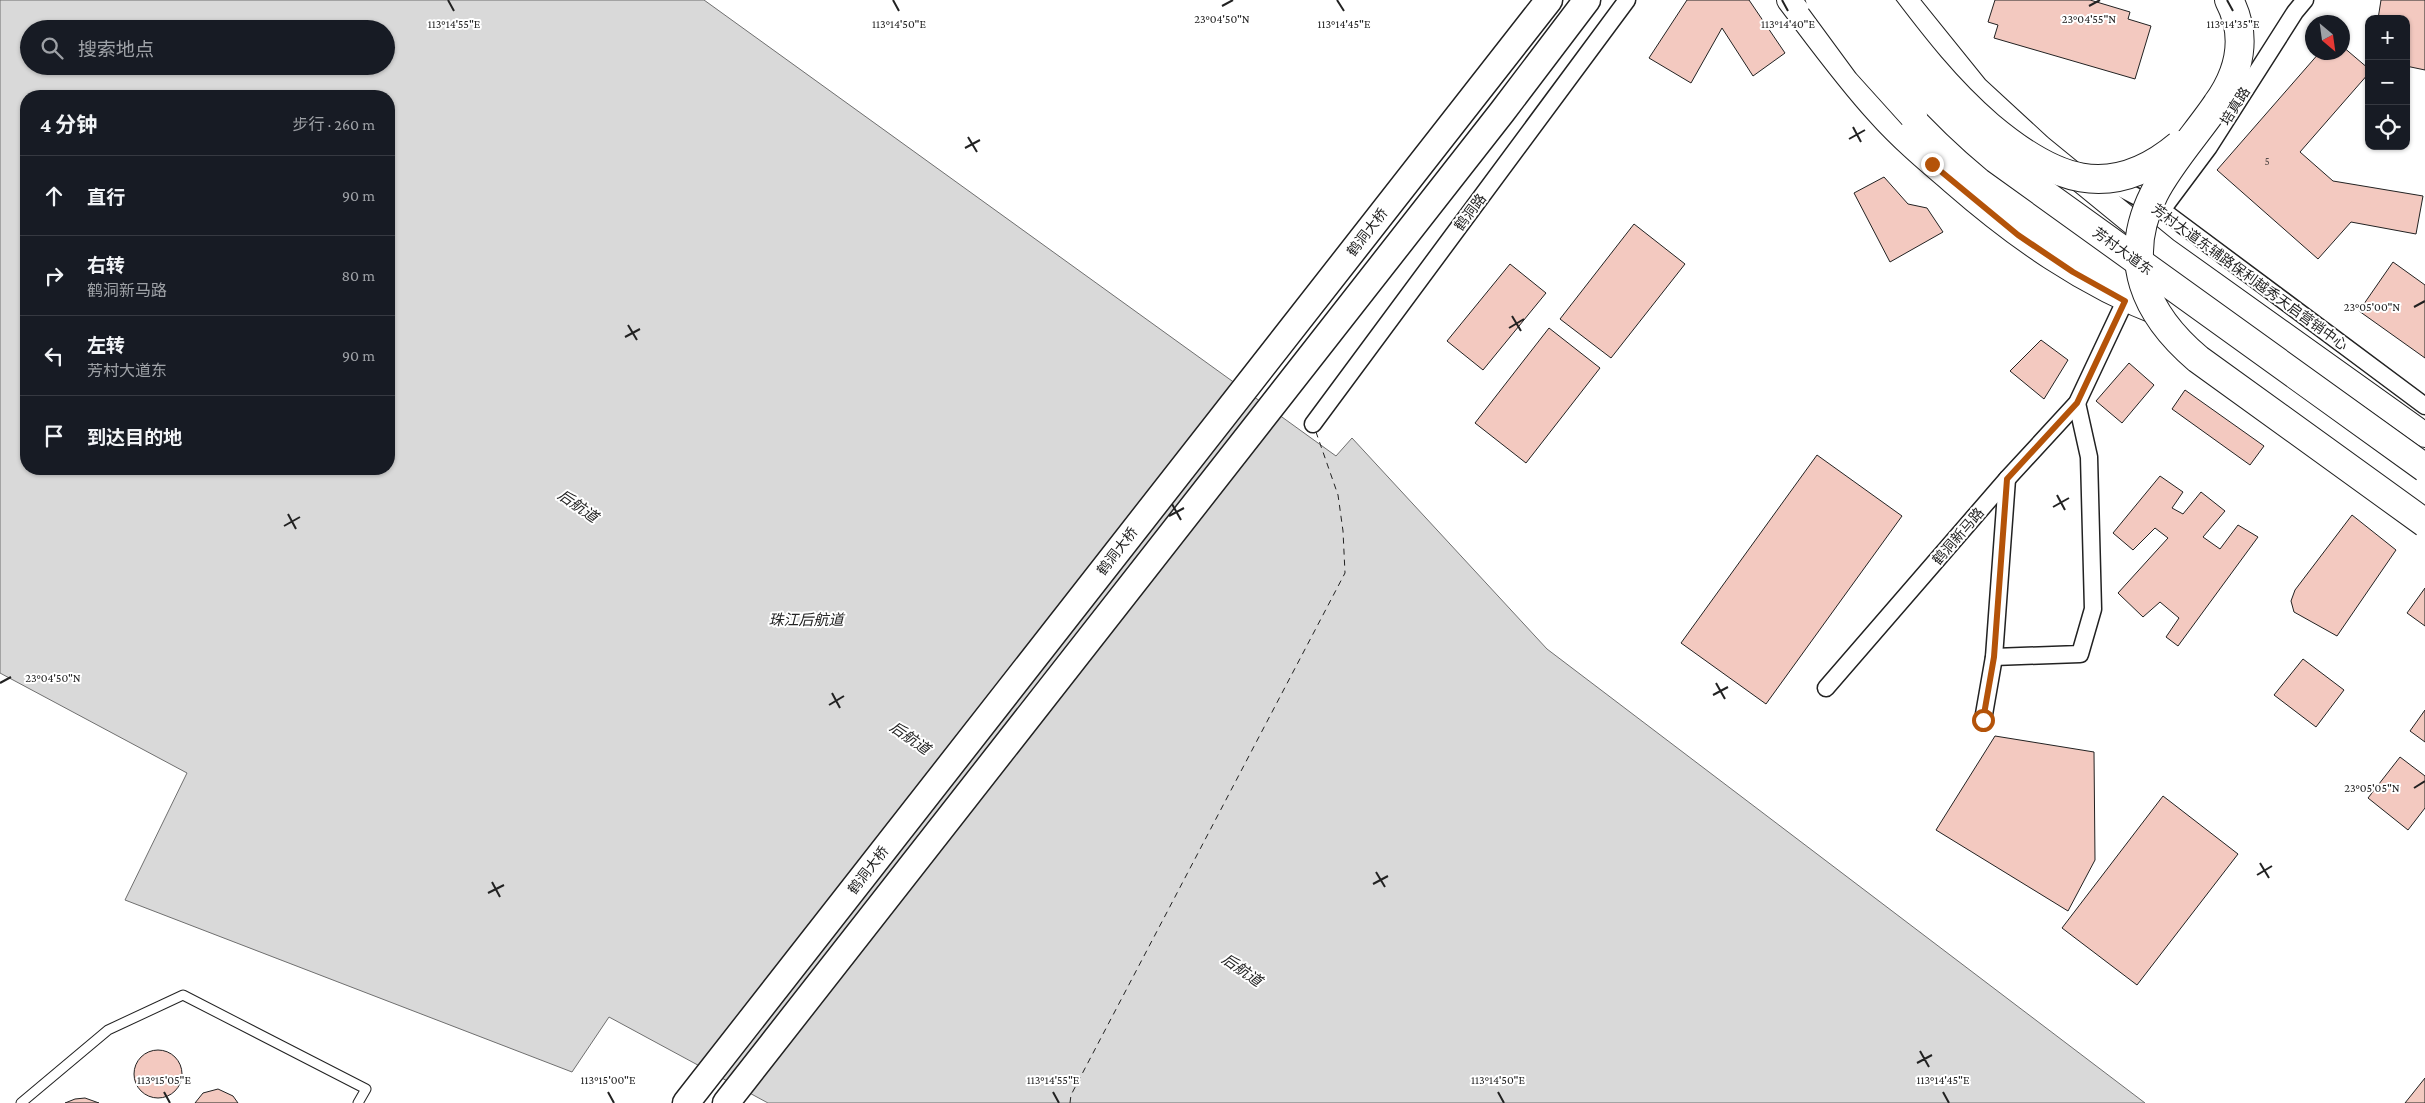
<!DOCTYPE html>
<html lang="zh">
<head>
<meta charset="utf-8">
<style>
	:root { --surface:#171b24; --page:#242831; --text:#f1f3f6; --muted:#9ea1a6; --line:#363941 }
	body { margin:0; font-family:"Crimson Pro","Noto Sans SC",serif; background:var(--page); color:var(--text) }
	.controls { position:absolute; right:15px; top:15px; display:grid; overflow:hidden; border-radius:10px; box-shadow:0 1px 4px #0004 }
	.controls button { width:45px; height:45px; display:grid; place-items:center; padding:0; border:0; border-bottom:1px solid var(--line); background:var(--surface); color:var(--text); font:25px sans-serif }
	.compass { position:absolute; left:2305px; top:15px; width:45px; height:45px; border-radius:50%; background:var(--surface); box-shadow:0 1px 4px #0004; rotate:151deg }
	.stop { position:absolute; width:15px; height:15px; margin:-11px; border:4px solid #b45309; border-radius:50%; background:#fff }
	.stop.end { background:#b45309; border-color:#fff; box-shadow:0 1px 5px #0008 }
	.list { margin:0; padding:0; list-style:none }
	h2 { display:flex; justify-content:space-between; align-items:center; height:65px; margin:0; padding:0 20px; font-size:21px }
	h2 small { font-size:16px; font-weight:400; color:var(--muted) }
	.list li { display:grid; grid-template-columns:32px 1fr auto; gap:15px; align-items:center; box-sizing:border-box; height:80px; padding:0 20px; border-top:1px solid var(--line) }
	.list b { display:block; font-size:19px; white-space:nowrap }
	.list p { margin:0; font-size:16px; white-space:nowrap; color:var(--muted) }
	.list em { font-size:16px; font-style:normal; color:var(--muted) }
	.icon { flex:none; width:28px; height:28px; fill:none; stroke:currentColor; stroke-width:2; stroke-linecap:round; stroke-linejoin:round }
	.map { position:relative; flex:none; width:2425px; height:1103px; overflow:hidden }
	.search { position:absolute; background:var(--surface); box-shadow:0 1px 4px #0004; left:20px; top:20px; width:375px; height:55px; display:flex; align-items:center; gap:12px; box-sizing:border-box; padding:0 18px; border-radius:28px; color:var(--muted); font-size:19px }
	.panel { position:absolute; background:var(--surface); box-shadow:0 1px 4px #0004; left:20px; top:90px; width:375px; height:385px; border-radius:20px }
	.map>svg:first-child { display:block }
	.water { fill:#d9d9d9; stroke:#6f6f6f; fill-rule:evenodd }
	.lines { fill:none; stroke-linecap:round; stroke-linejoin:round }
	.ferry { stroke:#222; stroke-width:1; stroke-dasharray:6 5; stroke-linecap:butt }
	.building { fill:#f3c9c0; stroke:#222 }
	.lane-casing { stroke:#222; stroke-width:11 }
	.street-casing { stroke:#222; stroke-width:19 }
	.secondary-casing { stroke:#222; stroke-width:26 }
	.primary-casing { stroke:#222; stroke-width:29 }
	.highway-casing { stroke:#222; stroke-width:30 }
	.lane { stroke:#fff; stroke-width:9 }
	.street { stroke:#fff; stroke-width:16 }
	.secondary { stroke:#fff; stroke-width:24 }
	.primary { stroke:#fff; stroke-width:26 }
	.highway { stroke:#fff; stroke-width:28 }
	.highway-bridge-casing { stroke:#222; stroke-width:30; stroke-linecap:butt }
	.highway-bridge { stroke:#fff; stroke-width:28 }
	.route { stroke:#b45309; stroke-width:6 }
	.ticks { fill:none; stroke:#222; stroke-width:2 }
	.labels { text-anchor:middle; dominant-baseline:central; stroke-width:4; stroke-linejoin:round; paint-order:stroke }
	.number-label { font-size:11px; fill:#564c4a }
	.street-label { font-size:14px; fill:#222; stroke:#fff }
	.water-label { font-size:15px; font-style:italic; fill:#222; stroke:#fff }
	.ticks-label { font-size:12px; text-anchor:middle; fill:#222; stroke:#fff; stroke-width:4; stroke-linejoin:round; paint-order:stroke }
</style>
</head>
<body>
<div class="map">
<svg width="2425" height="1103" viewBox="0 0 2425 1103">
	<rect width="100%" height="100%" fill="#fff"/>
	<!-- water -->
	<path class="water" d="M0,0h704l632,456 16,-18 195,211 598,454h-1377l-159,-86 -37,55 -447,-172 62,-127 -187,-100zM29,29h357v37h-357zM26,96h363v373h-363z"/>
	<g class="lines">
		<!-- ferry -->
		<polyline class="ferry" points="1070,1103 1071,1095 1345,573 1343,531 1338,495 1316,432"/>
	</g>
	<!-- building -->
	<g class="building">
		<polygon points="1687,0 1749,0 1785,53 1753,76 1722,28 1691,83 1649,58"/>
		<polygon points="1995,0 2090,0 2130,12 2128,19 2151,26 2135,79 1994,38 1998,25 1988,22"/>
		<polygon points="2381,0 2425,0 2425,70 2406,66 2406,19 2378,19"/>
		<polygon points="2342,46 2369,69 2369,73 2300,152 2333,181 2423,196 2416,234 2351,222 2318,259 2217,170 2320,52 2342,52"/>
		<polygon points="1884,177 1908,204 1927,208 1943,232 1890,262 1854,193"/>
		<polygon points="1634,224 1685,264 1611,358 1560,319"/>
		<polygon points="2393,262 2425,285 2425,358 2359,311"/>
		<polygon points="1510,264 1546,293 1483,370 1447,341"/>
		<polygon points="1549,328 1600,368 1526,463 1475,423"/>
		<polygon points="2041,340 2068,360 2044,399 2010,371"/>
		<polygon points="2129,363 2154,385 2122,423 2096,401"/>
		<polygon points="2185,390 2264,446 2250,465 2172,409"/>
		<polygon points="1817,455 1902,516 1766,704 1681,643"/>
		<polygon points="2160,476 2183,492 2172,508 2183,514 2201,492 2225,511 2203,537 2220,549 2238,525 2258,537 2178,646 2166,637 2179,618 2160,602 2143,617 2118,593 2168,538 2155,528 2133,550 2113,533"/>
		<polygon points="2352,515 2396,550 2337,636 2294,612 2291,601 2295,590"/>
		<polygon points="2425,588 2425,626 2407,613"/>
		<polygon points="2303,659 2344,690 2316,727 2274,695"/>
		<polygon points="2425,710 2425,742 2410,731"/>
		<polygon points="1995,736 2094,752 2095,860 2068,911 1936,830"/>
		<polygon points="2400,757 2425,776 2425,808 2408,830 2368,798"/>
		<polygon points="2163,796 2238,854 2137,985 2062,928"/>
		<circle cx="158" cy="1074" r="24"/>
		<polygon points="2425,1078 2425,1103 2405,1103"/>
		<polygon points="218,1089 233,1096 238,1103 195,1103 203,1093"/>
		<polygon points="85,1098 99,1103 65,1103 75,1099"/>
	</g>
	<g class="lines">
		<defs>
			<polyline id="lane" points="21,1103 108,1030 183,995 366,1089 358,1103"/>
			<g id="street">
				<polyline points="2103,179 2162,210 2425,406"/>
				<polyline points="2162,210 2209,147 2295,12 2305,0"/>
				<polyline points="1313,424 1627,0"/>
				<polyline points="1994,657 2080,654 2093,609 2089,457 2077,403"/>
				<polyline points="1826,688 2007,479 2077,403 2125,301"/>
				<polyline points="1983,720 1994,657 2007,479"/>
			</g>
			<g id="secondary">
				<path d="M1789,0c29,38 57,77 89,112 23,26 49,48 75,70 63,55 131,103 210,133"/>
				<polyline points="1905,0 1976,88 2040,147 2166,250 2425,435"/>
			</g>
			<g id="primary">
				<polyline points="686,1103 1549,0"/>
				<polyline points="726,1103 1502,112 1587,0"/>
			</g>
			<g id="highway">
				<path d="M2217,104c23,-32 31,-68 12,-104"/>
				<polyline points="1913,115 1942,144 1988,182 2425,496"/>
			</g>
		</defs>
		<!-- lane casing -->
		<use href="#lane" class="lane-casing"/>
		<!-- street casing -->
		<use href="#street" class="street-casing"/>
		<!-- secondary casing -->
		<use href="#secondary" class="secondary-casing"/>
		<!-- primary casing -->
		<use href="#primary" class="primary-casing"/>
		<!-- highway casing -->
		<use href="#highway" class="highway-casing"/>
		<!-- lane -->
		<use href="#lane" class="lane"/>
		<!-- street -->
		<use href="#street" class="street"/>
		<!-- secondary -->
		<use href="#secondary" class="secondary"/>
		<!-- primary -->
		<use href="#primary" class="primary"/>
		<!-- highway -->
		<use href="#highway" class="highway"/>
		<defs>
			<g id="highway-bridge">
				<polyline points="1820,0 1867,64 1913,115"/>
				<path d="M1851,0c43,59 88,112 145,159l429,309"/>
				<path d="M1878,0c34,45 68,89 111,126 63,53 120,78 190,19"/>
				<path d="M2217,104c-19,28 -48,60 -63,90 -33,66 -9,120 44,165l227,164"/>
			</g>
		</defs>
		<!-- highway-bridge casing -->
		<use href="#highway-bridge" class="highway-bridge-casing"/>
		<!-- highway-bridge -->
		<use href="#highway-bridge" class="highway-bridge"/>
	</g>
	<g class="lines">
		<!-- route -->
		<polyline class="route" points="1932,164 2018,235 2073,272 2125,301 2077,403 2007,479 1994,657 1983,720"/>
	</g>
	<!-- ticks -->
	<path class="ticks" d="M448,0l6,11M893,0l6,11M1337,0l7,11M1782,0l6,11M2227,0l6,11M1222,6l11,-6M2089,6l11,-6M1853,127l8,15M968,137l9,15M1849,139l16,-9M965,148l15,-8M2414,307l11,-6M1512,316l9,15M628,325l9,15M1509,328l15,-9M625,337l15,-8M2057,495l8,15M1172,504l9,16M2053,507l16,-9M288,514l8,15M1169,516l15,-8M284,526l16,-9M0,683l11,-6M1716,683l9,16M832,693l8,15M1713,695l15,-8M829,705l15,-9M2414,788l11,-7M2260,863l9,15M1376,872l9,15M2257,875l15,-9M492,882l8,15M1373,884l15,-8M488,893l16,-8M1920,1051l9,16M1917,1063l15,-8M164,1092l6,11M608,1092l6,11M1053,1092l6,11M1498,1092l6,11M1943,1092l6,11"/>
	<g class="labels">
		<!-- number labels -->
		<g class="number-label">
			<text x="2267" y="161">5</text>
		</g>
		<!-- street labels -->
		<g class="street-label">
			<text transform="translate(2235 106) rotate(-58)">培真路</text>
			<text transform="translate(1470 212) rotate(-53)">鹤洞路</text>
			<text transform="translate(1367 232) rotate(-52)">鹤洞大桥</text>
			<text transform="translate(2123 251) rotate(36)">芳村大道东</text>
			<text transform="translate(2250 277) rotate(36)">芳村大道东辅路保利越秀天启营销中心</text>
			<text transform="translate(1958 536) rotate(-49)">鹤洞新马路</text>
			<text transform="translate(1117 551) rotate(-52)">鹤洞大桥</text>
			<text transform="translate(868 870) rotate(-52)">鹤洞大桥</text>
		</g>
		<!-- water labels -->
		<g class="water-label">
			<text transform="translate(578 506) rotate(35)">后航道</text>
			<text x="806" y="620">珠江后航道</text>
			<text transform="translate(910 738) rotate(35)">后航道</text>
			<text transform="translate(1242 970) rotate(35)">后航道</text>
		</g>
	</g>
	<g class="ticks-label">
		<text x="1222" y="23">23°04'50"N</text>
		<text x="2089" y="23">23°04'55"N</text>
		<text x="454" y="28">113°14'55"E</text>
		<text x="899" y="28">113°14'50"E</text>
		<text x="1344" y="28">113°14'45"E</text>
		<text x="1788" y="28">113°14'40"E</text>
		<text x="2233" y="28">113°14'35"E</text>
		<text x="2372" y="311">23°05'00"N</text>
		<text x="53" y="682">23°04'50"N</text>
		<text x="2372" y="792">23°05'05"N</text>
		<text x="164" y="1084">113°15'05"E</text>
		<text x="608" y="1084">113°15'00"E</text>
		<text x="1053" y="1084">113°14'55"E</text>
		<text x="1498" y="1084">113°14'50"E</text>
		<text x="1943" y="1084">113°14'45"E</text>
	</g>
</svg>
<div class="controls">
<button>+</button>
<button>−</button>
<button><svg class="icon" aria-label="locate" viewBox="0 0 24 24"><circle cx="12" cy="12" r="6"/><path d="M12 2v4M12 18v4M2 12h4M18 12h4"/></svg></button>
</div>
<svg class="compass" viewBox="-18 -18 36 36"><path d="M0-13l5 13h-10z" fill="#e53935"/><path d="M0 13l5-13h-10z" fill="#9ea1a6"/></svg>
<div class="stop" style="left:1983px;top:720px"></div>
<div class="stop end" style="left:1932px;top:164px"></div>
<div class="search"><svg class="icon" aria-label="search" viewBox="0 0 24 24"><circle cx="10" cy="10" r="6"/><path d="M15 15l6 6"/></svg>搜索地点</div>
<section class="panel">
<h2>4 分钟<small>步行 · 260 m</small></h2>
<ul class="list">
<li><svg class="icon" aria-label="ahead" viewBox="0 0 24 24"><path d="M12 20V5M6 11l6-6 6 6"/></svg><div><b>直行</b></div><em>90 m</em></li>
<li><svg class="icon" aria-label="right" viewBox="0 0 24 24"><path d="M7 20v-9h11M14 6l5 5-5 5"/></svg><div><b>右转</b><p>鹤洞新马路</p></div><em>80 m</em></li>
<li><svg class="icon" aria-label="left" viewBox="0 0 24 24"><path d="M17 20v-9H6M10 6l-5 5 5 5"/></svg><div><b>左转</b><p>芳村大道东</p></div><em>90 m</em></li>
<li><svg class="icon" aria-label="arrive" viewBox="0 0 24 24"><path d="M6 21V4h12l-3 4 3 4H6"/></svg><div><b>到达目的地</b></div></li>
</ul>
</section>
</div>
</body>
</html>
